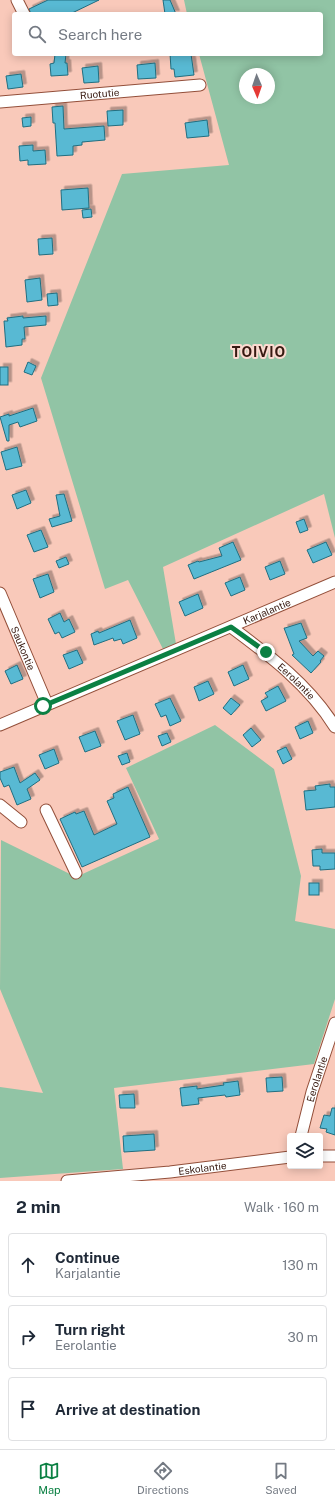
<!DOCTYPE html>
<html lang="en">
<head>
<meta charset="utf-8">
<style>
	:root { --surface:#fff; --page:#f2f2f3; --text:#1f2937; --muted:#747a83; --line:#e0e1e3; --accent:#0b8043 }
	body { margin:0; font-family:"Public Sans",sans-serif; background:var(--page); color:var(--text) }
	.controls { position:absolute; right:12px; bottom:12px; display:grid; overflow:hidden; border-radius:4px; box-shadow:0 2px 10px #0003 }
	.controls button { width:36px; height:36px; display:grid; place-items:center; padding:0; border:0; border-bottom:1px solid var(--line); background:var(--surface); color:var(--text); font:20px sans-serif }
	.compass { position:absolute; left:239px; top:68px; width:36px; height:36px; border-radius:50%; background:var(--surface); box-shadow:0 2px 10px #0003; rotate:178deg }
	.stop { position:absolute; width:12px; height:12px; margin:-9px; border:3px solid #0b8043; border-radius:50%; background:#fff }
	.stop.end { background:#0b8043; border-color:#fff; box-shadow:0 1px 4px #0008 }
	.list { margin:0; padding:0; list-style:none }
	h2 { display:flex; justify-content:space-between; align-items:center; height:52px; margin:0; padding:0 16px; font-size:17px }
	h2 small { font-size:13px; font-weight:400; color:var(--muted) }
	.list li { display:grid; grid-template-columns:26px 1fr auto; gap:12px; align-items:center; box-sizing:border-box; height:64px; margin:0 8px 8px; padding:0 8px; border:1px solid var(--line); border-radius:4px }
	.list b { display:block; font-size:15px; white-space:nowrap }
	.list p { margin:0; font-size:13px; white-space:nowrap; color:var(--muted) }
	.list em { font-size:13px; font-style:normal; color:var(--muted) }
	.icon { flex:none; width:22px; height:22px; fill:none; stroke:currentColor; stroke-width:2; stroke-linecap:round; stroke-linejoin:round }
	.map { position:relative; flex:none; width:335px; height:1181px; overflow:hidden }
	.search { position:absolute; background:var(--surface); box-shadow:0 2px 10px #0003; left:12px; right:12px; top:12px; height:44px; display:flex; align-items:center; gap:10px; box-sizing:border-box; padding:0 14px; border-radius:4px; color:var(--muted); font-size:15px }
	.sheet { height:268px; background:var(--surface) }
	nav { display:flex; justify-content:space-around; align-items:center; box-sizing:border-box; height:56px; border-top:1px solid var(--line); background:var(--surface); font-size:11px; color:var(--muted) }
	nav a { display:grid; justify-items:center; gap:2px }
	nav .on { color:var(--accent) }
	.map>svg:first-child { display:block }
	.green { fill:#91c4a5; fill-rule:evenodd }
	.building { fill:#58b9d3; stroke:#206e80; filter:url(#shadow) }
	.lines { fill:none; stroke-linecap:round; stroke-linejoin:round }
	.minor-casing { stroke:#934f3a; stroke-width:13 }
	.minor { stroke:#fff; stroke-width:11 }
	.route { stroke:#0b8043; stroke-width:5 }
	.labels { text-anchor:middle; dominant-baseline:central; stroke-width:4; stroke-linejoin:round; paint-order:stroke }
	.street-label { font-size:10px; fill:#371a11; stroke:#fbdad0 }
	.district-label { font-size:14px; font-weight:bold; letter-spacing:1px; fill:#371a11; stroke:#fbdad0 }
</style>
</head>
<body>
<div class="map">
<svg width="335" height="1181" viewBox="0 0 335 1181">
	<defs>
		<filter id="shadow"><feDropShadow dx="3.5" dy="-3.5" stdDeviation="0" flood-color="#0004"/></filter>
	</defs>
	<rect width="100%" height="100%" fill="#f9c9ba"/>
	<!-- green -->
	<g class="green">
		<path d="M184,0h151v538l-11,-44 -161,73 13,77 -13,5 -35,-69 -23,9 -64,-211 81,-204 107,-9 -30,-111h122v-40h-134zM245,74h24v24h-24z"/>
		<polygon points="215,725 274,769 301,876 295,921 335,929 335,999 314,1064 114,1088 123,1169 0,1178 0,1087 43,1093 0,989 1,840 76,877 159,839 126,768"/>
	</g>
	<!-- building -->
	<g class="building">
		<polygon points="48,0 99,0 70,14 31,14 29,9"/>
		<polygon points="163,0 170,0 176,14 165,14"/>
		<polygon points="55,54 66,54 65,63 67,63 68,75 51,76 50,64 54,63"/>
		<polygon points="170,54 191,54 194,75 175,77 174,69 171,69"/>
		<polygon points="155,63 156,78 138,79 137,65"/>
		<polygon points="98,66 99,82 84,83 82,68"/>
		<polygon points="21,74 23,87 8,89 6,76"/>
		<polygon points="63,106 64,129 104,126 105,140 82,142 82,145 73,146 73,155 57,156 55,123 53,123 52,107"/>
		<polygon points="123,110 123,125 108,126 107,111"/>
		<polygon points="31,117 31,126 23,127 22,118"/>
		<polygon points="207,120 209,136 187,138 185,123"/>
		<polygon points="33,145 33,151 45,150 46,164 28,165 28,160 20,161 19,146"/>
		<polygon points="88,188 89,208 62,210 61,190"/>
		<polygon points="91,209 92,217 83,218 82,210"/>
		<polygon points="52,238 53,254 39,255 38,239"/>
		<polygon points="40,278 42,300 27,302 25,280"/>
		<polygon points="57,293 58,305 48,306 47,294"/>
		<polygon points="23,316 23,318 46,316 46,325 24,327 25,339 22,339 22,345 6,347 4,321 8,321 7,318"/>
		<polygon points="28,362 36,366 32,375 24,372"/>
		<rect x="0" y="367" width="8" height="18"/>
		<polygon points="33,408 37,421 20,427 18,422 9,425 9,441 7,441 0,417 9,414 9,416"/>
		<polygon points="17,447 22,466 6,470 1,452"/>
		<polygon points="26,490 31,503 17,509 12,495"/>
		<polygon points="64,494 72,521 52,527 49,519 60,516 56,495"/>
		<polygon points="304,519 308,530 300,533 296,522"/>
		<polygon points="41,530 48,547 34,552 27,535"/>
		<polygon points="233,542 241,560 194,579 188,565 198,561 199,562 222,556 219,548"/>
		<polygon points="326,542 332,555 313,563 307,550"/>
		<polygon points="66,557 69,564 59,568 56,561"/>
		<polygon points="280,561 285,574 270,580 265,567"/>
		<polygon points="48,574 54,592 40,598 33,579"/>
		<polygon points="240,577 245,590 231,596 225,583"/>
		<polygon points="198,594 203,608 185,616 179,602"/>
		<polygon points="60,613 64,622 69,619 75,632 62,638 59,632 55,634 48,619"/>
		<polygon points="130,620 137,638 123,644 121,639 114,641 113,638 94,645 91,634 98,631 99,633"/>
		<polygon points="301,623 307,638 299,641 313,656 318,651 324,656 320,661 321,662 311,673 292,655 294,654 284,628 285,628"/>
		<polygon points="77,650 83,663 69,669 63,655"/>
		<polygon points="17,665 23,679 11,684 5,671"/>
		<polygon points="243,665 249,679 234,686 228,672"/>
		<polygon points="208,681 214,694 199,701 194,687"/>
		<polygon points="278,686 286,701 266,711 261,701 268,697 265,693"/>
		<polygon points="170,698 181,721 170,726 166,715 161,717 155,704"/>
		<polygon points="231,698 240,705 231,715 223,708"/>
		<polygon points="133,715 140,734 125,740 117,721"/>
		<polygon points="308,721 313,733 300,739 295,727"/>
		<polygon points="251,728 261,740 252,747 243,735"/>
		<polygon points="95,731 101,746 85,752 79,737"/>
		<polygon points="167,733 171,742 162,746 158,736"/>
		<polygon points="286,747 292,759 283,764 277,751"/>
		<polygon points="54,749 59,763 45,769 39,755"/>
		<polygon points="127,753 130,762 122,765 118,756"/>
		<polygon points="14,767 20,783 35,773 40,780 27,789 31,799 17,805 9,785 4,787 0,778 0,772"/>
		<polygon points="330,784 330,787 335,787 335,807 306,810 304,791 316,790 315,786"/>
		<polygon points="128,787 150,837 82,867 60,819 75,812 76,814 84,811 94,835 117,824 107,801 114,798 113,794"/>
		<polygon points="322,849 322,853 335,853 335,869 320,870 320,866 313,866 312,850"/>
		<rect x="309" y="883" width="10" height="12"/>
		<polygon points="282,1077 283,1091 267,1092 266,1078"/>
		<polygon points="238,1081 240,1095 226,1097 225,1095 198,1098 199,1104 182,1106 180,1088 197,1086 197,1089 224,1085 223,1083"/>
		<polygon points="134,1094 135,1108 120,1108 119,1095"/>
		<polygon points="332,1108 335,1108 335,1135 326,1132 327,1129 320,1128 324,1115 330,1116"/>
		<polygon points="154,1134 155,1150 124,1152 123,1136"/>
	</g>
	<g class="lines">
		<defs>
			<g id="minor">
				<polyline points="17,0 24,14"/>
				<path id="s1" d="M0,102l200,-17"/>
				<path id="s2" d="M0,593l47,111"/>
				<path id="s3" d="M231,627c39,29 78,58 104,100"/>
				<path id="s4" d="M0,725l335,-143"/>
				<polyline points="0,805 21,822"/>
				<polyline points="46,810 76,873"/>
				<path id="s5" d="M301,1136l11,-44 23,-69"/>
				<polyline points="320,1156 335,1156"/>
				<path id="s6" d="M67,1181l103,-9 120,-15"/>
			</g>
		</defs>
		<!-- minor casing -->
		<use href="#minor" class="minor-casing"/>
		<!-- minor -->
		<use href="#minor" class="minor"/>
	</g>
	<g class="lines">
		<!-- route -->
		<polyline class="route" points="43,706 231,627 266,652"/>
	</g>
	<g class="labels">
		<!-- street labels -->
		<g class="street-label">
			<text stroke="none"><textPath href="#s1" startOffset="100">Ruotutie</textPath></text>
			<text stroke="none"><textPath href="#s4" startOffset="290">Karjalantie</textPath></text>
			<text stroke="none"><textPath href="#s2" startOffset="60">Saukontie</textPath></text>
			<text stroke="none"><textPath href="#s3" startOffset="85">Eerolantie</textPath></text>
			<text stroke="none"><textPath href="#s5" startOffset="59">Eerolantie</textPath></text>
			<text stroke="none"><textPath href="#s6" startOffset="136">Eskolantie</textPath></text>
		</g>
		<!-- district labels -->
		<g class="district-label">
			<text x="259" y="352">TOIVIO</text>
		</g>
	</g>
</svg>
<div class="controls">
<button><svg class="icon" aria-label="layers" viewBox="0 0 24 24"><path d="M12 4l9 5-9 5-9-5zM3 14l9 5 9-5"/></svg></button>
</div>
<svg class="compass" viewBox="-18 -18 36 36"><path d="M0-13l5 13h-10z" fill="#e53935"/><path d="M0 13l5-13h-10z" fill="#747a83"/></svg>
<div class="stop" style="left:43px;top:706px"></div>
<div class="stop end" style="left:266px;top:652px"></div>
<div class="search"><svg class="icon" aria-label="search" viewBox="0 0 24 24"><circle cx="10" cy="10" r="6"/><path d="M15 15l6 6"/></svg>Search here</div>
</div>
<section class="sheet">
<h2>2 min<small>Walk · 160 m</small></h2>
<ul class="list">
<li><svg class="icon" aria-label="ahead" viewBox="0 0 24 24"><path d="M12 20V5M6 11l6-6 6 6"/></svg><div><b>Continue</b><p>Karjalantie</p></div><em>130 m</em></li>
<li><svg class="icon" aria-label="right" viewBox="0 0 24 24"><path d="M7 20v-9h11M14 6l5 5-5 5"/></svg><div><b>Turn right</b><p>Eerolantie</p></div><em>30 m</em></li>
<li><svg class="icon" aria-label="arrive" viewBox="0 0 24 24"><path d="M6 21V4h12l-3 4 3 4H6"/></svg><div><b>Arrive at destination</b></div></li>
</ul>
</section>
<nav>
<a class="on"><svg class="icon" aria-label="map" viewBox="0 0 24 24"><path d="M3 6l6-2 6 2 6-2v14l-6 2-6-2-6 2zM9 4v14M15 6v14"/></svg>Map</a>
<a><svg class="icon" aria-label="directions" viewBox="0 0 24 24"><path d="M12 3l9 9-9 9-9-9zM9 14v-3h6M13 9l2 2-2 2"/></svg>Directions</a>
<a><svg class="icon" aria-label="saved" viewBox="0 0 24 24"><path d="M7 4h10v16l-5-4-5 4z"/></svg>Saved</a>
</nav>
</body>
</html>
